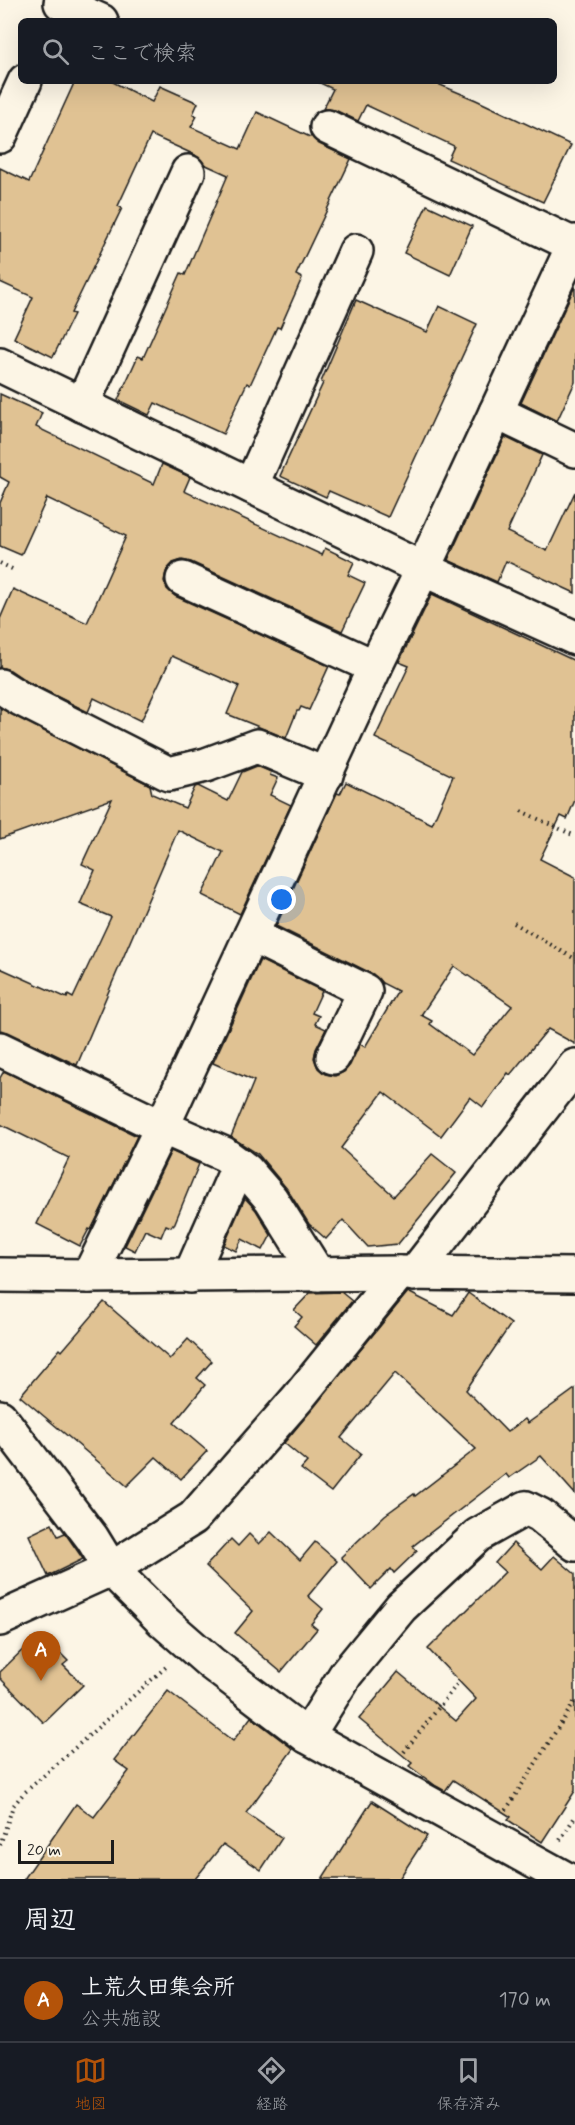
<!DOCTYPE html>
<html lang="ja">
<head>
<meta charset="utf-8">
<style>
	:root { --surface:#171b24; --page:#20242c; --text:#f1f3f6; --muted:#9ea1a6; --line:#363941; --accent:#b45309 }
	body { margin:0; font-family:Mynerve,"Klee One",sans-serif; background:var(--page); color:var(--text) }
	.scale { position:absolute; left:18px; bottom:15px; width:96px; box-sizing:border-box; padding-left:6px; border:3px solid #1c1c1c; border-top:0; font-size:16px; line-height:21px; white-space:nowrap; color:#1c1c1c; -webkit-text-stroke:4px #fcf5e5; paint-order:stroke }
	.you { position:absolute; left:282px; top:900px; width:21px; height:21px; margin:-15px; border:4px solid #fff; border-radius:50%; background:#1a73e8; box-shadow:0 0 0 9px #1a73e833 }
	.badge { display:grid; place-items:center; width:39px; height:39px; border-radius:50%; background:var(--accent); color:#fff; font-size:20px; font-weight:700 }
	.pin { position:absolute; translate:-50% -50px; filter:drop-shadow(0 2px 3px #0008) }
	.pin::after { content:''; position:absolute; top:32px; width:21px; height:18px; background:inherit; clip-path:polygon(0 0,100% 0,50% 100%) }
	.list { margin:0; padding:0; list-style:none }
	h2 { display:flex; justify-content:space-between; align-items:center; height:78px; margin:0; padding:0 24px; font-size:26px }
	h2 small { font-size:20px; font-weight:400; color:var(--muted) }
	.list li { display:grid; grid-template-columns:39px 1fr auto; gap:18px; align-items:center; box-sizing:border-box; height:84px; padding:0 24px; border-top:2px solid var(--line) }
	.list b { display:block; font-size:22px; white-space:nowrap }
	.list p { margin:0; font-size:20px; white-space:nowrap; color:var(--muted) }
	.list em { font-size:20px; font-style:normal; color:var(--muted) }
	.icon { flex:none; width:33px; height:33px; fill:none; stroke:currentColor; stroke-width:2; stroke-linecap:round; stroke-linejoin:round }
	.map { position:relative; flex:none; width:575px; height:1879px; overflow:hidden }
	.search { position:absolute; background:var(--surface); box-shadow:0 6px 24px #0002; left:18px; right:18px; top:18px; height:66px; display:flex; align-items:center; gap:15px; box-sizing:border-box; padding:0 21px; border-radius:9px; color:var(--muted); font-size:22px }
	.sheet { height:162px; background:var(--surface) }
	nav { display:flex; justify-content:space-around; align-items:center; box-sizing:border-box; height:84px; border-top:2px solid var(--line); background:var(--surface); font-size:16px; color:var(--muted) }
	nav a { display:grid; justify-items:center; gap:3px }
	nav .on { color:var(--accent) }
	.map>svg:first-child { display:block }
	.building { fill:#e0c293; stroke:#1c1c1c; stroke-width:1.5; fill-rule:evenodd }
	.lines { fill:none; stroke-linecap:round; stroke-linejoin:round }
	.minor-casing { stroke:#1c1c1c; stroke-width:38 }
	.path { stroke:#1c1c1c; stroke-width:4; stroke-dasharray:1.5 4.5; stroke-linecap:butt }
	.minor { stroke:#fcf5e5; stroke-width:33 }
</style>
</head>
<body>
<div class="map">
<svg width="575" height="1879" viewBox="0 0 575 1879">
	<rect width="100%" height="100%" fill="#fcf5e5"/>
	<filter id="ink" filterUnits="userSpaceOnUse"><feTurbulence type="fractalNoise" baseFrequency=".0167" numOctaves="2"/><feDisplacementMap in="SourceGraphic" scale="12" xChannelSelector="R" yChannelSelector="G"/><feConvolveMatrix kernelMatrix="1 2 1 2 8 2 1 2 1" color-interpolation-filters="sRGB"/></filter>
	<g filter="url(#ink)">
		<!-- building -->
		<g class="building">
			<polygon points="75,81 111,81 152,102 160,86 198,103 193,114 197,116 191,127 240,149 257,112 310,137 311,135 319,144 351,159 296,275 302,278 280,328 277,327 250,385 247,383 223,434 155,403 149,415 118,400 138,356 143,358 181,273 185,275 228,175 204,164 195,155 151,135 118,206 122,208 71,313 74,314 53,357 14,338 33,297 0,282 0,168 29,182"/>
			<polygon points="316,81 431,81 476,100 571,145 543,202 448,159 454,146 366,105 358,121 335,110 323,109 333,89"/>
			<polygon points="427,205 472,226 450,275 404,253"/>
			<polygon points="575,286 575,382 557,421 521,403"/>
			<polygon points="356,300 427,332 439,306 477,324 388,517 329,491 326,497 280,476 323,383 321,382"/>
			<polygon points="0,394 42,413 36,427 154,484 162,464 190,477 184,491 322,555 325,548 354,562 348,575 365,583 342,631 191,562 182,560 173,563 166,572 164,581 167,589 175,596 329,666 309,710 301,707 299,711 297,711 286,738 227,714 239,686 172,656 141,721 94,698 88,712 28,682 10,670 0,667 0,619 13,589 87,623 126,536 47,498 21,555 0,546 0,503 9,482 0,477"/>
			<polygon points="505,437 542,455 507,532 547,551 575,492 575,593 506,561 497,582 448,560"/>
			<path d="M432,594l143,67v139l-8,19 -6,-3 -21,43 35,18v167l-27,-15 -38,46 -2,-2 -25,34 -13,-10 -29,39 -58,-44 -42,56 53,48 38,-42 24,19 -58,71 -30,3 -25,-27 -17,19 -17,-15 -22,-35 -29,-35 -27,-17 23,-56 -41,-18 47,-103 62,31 -10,22 7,3 -4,8 11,5 -10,20 -2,9 4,10 7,6 10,2 9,-4 6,-7 10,-21 5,3 33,-56 -16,-8 -9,-9 -97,-48 61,-133 3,1 6,-12 86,42 21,-48 -78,-38 34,-72 -10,-4zM454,966l58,40 -40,49 -42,-31 2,-3 -11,-6z"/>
			<polygon points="0,708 150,785 152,794 185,808 195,787 198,786 228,801 242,772 257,766 271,772 270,775 278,778 270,795 291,805 240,914 202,895 223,852 178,830 77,1065 8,1032 0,1030 0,968 67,998 68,995 73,998 111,917 80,904 95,870 82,864 112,799 0,839"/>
			<polygon points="4,1071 137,1136 91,1230 89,1229 80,1246 37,1224 69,1158 0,1124 0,1078"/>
			<polygon points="171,1151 199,1164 174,1225 173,1224 171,1227 166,1225 161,1237 145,1230 135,1251 125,1246"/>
			<polygon points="245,1198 256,1210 271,1235 263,1250 242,1239 236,1251 224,1245"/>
			<polygon points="341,1292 352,1301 316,1345 294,1326 302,1317 294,1310 310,1293"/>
			<polygon points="408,1292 453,1315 468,1293 511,1324 466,1390 507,1432 525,1419 528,1423 575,1389 575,1494 541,1456 509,1478 506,1474 413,1546 417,1551 394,1573 391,1569 371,1589 341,1557 385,1515 414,1494 415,1496 476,1449 395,1373 341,1438 361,1454 331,1492 301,1469 307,1462 284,1443"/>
			<polygon points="104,1302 170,1359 188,1339 212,1361 197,1378 205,1385 174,1423 207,1451 181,1479 156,1457 127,1486 20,1396 60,1349 62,1351"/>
			<polygon points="52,1524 58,1536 65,1533 83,1559 48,1576 29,1535"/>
			<polygon points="271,1532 300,1560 315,1542 337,1561 308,1596 323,1609 311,1624 317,1629 281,1672 235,1633 253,1611 206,1566 231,1539 238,1546 249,1534 259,1544"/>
			<polygon points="513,1543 542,1569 554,1556 575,1574 575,1791 542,1842 508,1820 511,1817 453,1780 445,1791 436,1786 409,1766 412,1763 359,1719 398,1672 456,1721 476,1699 428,1649 505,1572 495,1563"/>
			<polygon points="36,1637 45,1647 50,1643 68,1661 63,1665 83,1685 44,1723 0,1678 0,1672"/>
			<polygon points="168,1691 233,1741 251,1717 293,1749 246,1813 282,1838 261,1870 223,1844 195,1879 24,1879 76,1804 94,1817 129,1771 114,1760"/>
			<polygon points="372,1801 427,1836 399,1879 322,1879"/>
		</g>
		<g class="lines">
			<defs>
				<g id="minor">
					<polyline points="61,3 101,21"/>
					<polyline points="327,127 574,245"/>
					<polyline points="0,136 25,81"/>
					<polyline points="0,365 423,569 575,638"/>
					<polyline points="82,405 188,172"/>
					<polyline points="496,412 575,450"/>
					<polyline points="251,486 356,251"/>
					<polyline points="183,579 375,667"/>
					<polyline points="0,686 19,698 169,774 206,765 257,746 326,775"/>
					<polyline points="251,935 365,991 333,1057"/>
					<polyline points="0,1049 162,1127 224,1154 246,1170 271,1199 318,1274"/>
					<polyline points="414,1274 575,1066"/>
					<polyline points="0,1275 89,1276 399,1273 575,1275"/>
					<polyline points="89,1276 162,1127 375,667 423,569 575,242"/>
					<polyline points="190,1276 239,1165"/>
					<polyline points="0,1417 92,1538 111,1569 163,1621 211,1663 307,1736 566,1879"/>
					<polyline points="0,1619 111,1569 193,1518 298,1398 399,1273"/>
					<polyline points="307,1736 346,1674 401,1607 478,1535 526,1508 540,1515 575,1544"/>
				</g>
			</defs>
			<!-- minor casing -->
			<use href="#minor" class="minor-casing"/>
			<!-- path -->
			<g class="path">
				<polyline points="0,563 14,570"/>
				<polyline points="521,811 575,836"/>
				<polyline points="514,923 575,959"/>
				<polyline points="404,1752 458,1683"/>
				<polyline points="506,1810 575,1701"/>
				<polyline points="560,1840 575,1817"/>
				<polyline points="0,1845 13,1806 23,1794 166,1667"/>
			</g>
			<!-- minor -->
			<use href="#minor" class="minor"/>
		</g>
	</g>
</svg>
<div class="scale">20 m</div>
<div class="you"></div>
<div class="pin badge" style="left:41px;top:1681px">A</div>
<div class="search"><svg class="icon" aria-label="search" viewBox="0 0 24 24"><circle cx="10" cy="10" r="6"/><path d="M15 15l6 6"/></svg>ここで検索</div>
</div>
<section class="sheet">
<h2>周辺<small></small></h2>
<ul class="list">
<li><span class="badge">A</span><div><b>上荒久田集会所</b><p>公共施設</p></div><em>170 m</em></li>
</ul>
</section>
<nav>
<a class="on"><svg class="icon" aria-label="map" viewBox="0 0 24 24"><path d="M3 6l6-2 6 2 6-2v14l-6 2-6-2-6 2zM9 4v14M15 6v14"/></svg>地図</a>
<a><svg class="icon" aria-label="directions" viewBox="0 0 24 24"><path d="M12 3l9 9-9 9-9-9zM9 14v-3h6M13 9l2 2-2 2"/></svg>経路</a>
<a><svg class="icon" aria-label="saved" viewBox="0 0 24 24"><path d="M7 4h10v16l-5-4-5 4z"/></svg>保存済み</a>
</nav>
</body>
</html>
